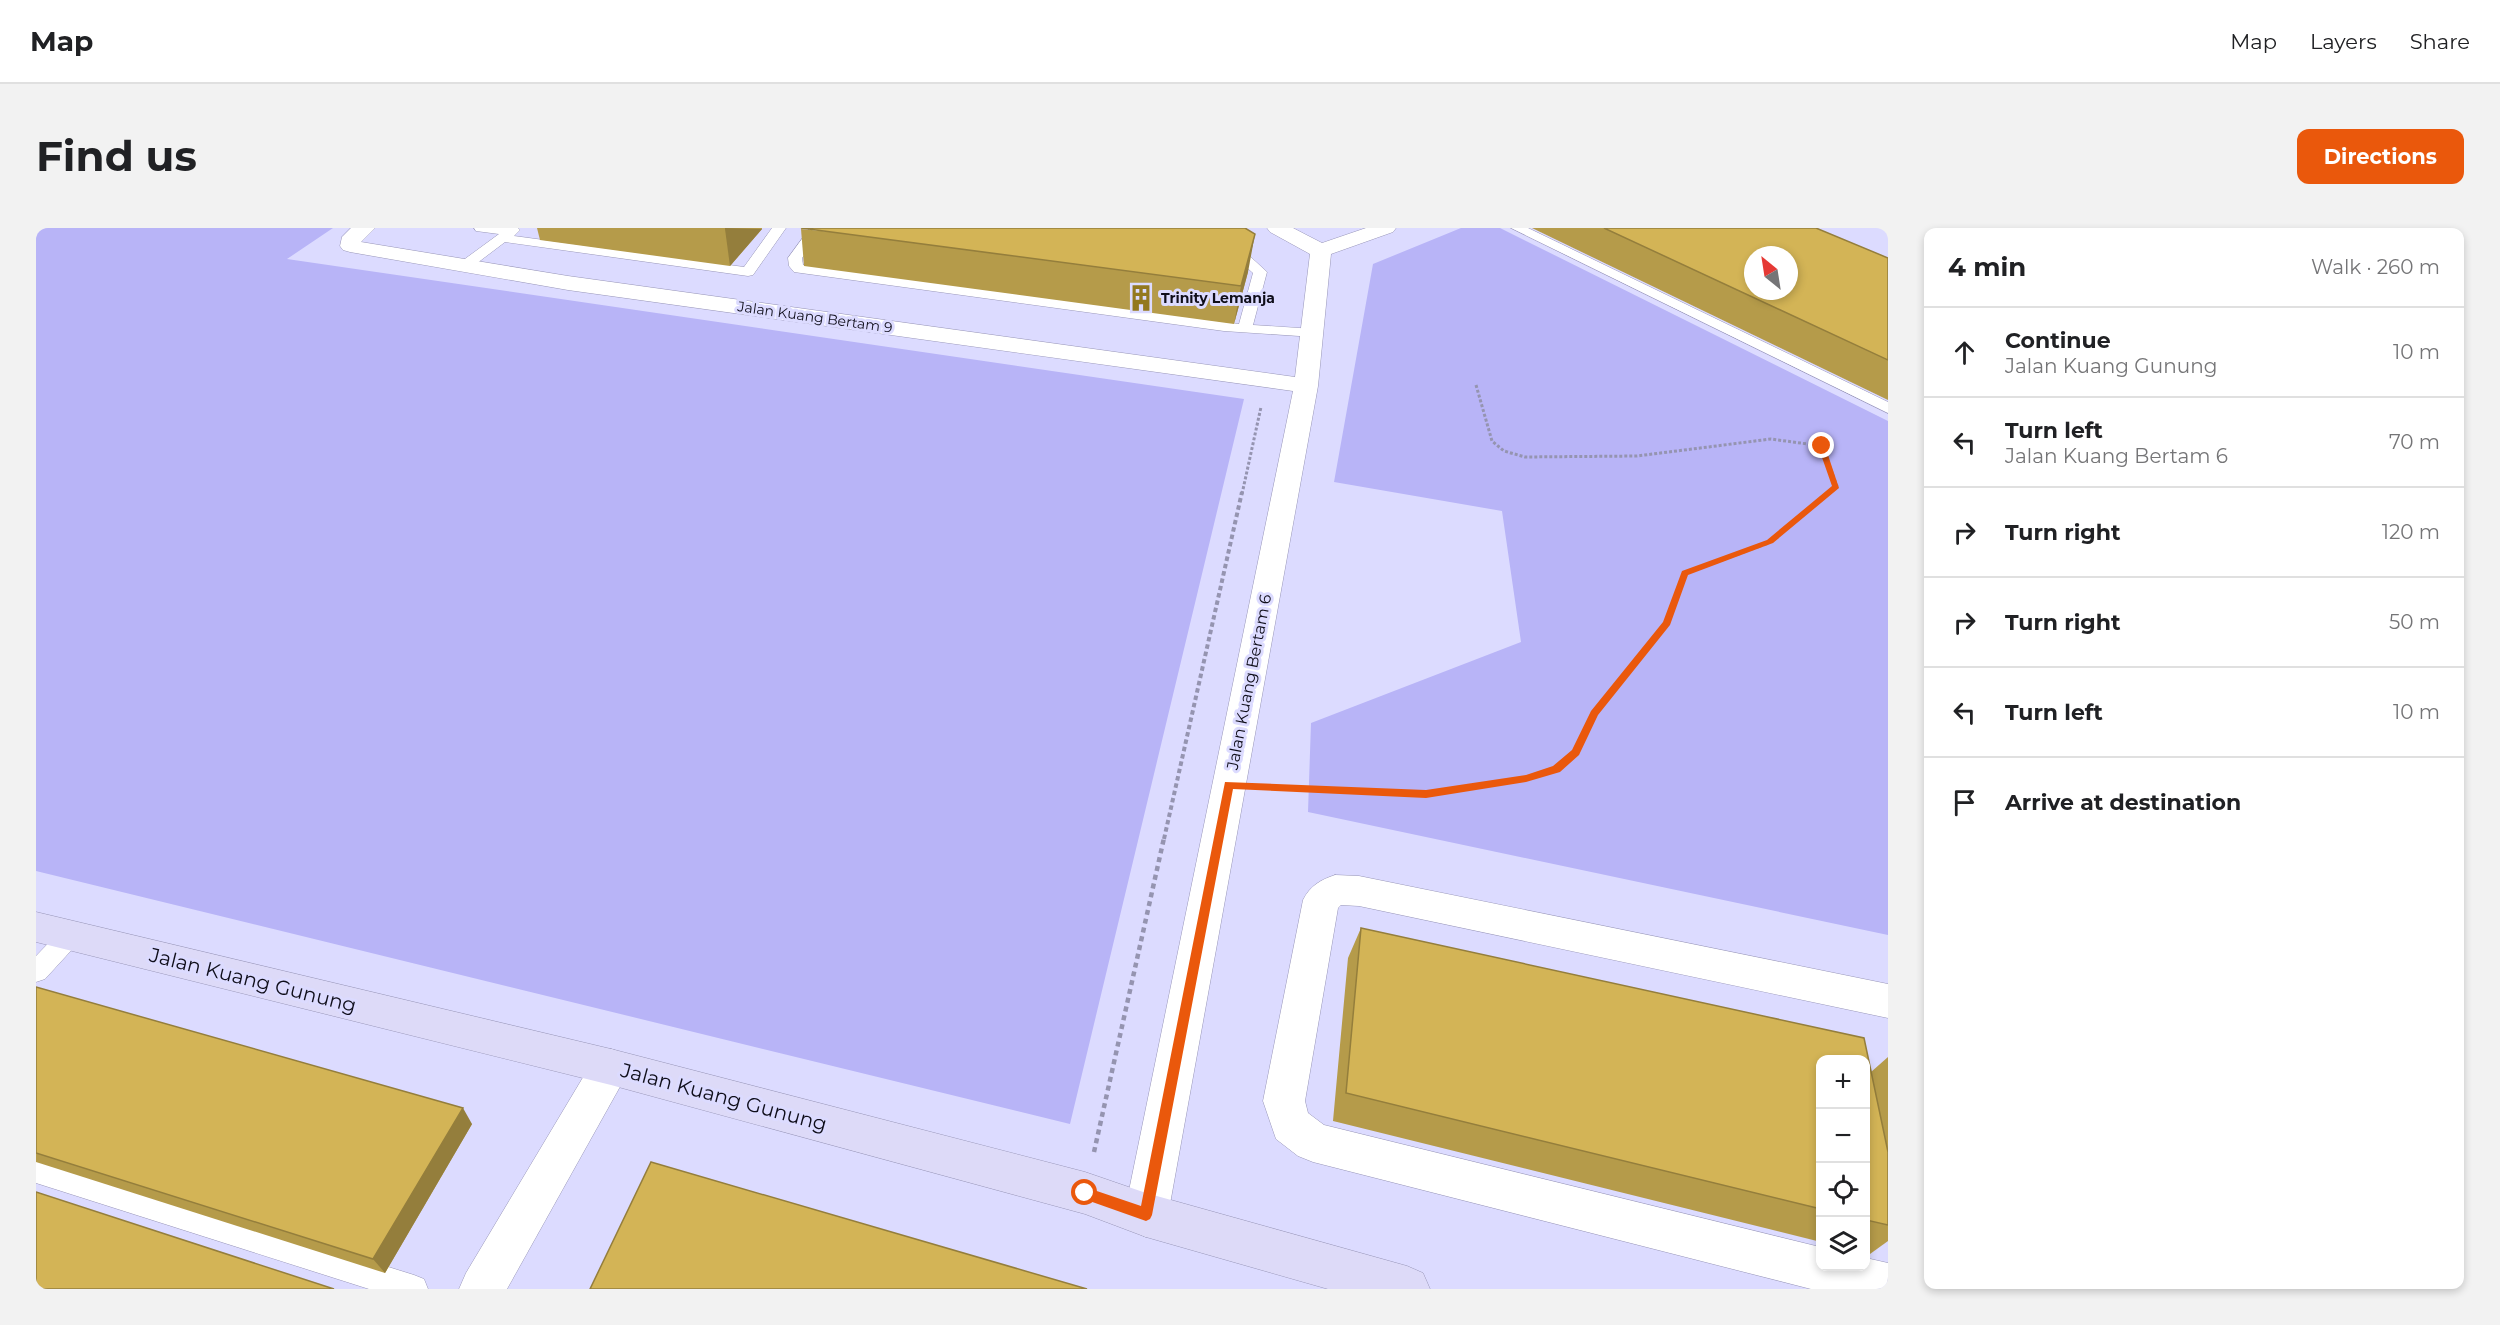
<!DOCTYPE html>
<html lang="en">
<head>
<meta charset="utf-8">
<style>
	:root { --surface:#fff; --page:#f2f2f2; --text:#202124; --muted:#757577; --line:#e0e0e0; --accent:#ea580c }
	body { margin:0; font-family:Montserrat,sans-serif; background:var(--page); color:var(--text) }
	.controls { position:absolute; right:18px; bottom:18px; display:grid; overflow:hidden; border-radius:12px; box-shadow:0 3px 9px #0003 }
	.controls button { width:54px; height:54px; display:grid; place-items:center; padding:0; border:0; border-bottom:2px solid var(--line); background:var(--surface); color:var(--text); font:30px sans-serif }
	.compass { position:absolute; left:1708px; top:18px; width:54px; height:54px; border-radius:50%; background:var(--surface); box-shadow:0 3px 9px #0003; rotate:330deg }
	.stop { position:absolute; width:18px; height:18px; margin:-14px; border:4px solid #ea580c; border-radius:50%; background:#fff }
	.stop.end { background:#ea580c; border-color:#fff; box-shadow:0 2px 6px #0008 }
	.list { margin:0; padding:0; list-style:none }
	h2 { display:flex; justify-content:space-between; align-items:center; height:78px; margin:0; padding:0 24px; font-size:26px }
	h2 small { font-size:20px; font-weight:400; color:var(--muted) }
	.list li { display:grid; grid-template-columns:39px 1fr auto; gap:18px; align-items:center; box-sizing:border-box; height:90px; padding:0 24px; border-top:2px solid var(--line) }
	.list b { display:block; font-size:22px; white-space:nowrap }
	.list p { margin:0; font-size:20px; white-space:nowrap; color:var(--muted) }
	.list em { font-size:20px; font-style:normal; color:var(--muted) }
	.icon { flex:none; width:33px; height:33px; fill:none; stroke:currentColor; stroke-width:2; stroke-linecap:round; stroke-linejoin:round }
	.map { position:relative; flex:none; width:1852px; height:1061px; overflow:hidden; border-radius:12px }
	header { display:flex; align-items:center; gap:36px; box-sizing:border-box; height:84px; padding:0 30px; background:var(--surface); border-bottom:2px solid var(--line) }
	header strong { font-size:28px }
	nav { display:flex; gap:33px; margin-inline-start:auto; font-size:21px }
	.intro { display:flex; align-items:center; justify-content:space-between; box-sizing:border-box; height:144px; padding:0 36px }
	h1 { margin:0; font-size:42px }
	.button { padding:15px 27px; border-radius:12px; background:var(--accent); color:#fff; font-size:21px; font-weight:700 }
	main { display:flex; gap:36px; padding:0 36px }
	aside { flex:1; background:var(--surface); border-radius:12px; box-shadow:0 3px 9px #0003 }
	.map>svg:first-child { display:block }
	.green { fill:#b8b4f7 }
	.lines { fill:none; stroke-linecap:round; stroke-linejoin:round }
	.lane-casing { stroke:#9896b8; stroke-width:1 }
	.street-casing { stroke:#9896b8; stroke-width:1 }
	.secondary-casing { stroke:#9896b8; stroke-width:1 }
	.path-far2 { stroke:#9594b0; stroke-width:3; stroke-dasharray:3 2; stroke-linecap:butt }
	.path-far1 { stroke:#9594b0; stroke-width:4; stroke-dasharray:4.5 3; stroke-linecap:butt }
	.path { stroke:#9594b0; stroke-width:4.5; stroke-dasharray:5 4; stroke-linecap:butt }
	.lane { fill:#fff; fill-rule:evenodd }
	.street { fill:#fff; fill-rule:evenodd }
	.secondary { fill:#dddaf8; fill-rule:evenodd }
	.wall { fill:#b59b4a }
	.shaded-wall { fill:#947e3c }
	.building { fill:#d3b456; stroke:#947e3c; stroke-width:1.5; fill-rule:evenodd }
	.route { fill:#ea580c }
	.labels { text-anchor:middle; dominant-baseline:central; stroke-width:6; stroke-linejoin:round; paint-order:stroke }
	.far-poi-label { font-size:14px; font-weight:bold; fill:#0f0e1a; stroke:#dcdbff; text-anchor:start }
	.far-street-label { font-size:14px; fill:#0f0e1a; stroke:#dcdbff }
	.street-label { font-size:16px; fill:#0f0e1a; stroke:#dcdbff }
	.near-street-label { font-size:20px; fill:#0f0e1a; stroke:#dcdbff }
</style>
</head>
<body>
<header>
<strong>Map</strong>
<nav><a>Map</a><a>Layers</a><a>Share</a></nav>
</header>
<div class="intro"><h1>Find us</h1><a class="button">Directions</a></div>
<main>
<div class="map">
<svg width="1852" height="1061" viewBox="0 0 1852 1061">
	<rect width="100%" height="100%" fill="#dcdbff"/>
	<!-- green -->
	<g class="green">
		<polygon points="0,0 297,0 251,31 1208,171 1034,896 0,643"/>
		<polygon points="1425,0 1464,0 1852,193 1852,707 1272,584 1275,495 1485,414 1466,283 1298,254 1337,36"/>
	</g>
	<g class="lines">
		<defs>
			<g id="lane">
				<polygon points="438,0 482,0 484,2 478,8 708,39 736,0 750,0 717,47 712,48 469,14 432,42 422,42 420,39 422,36 463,6 440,3"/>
				<polygon points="774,0 788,0 766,30 767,37 1203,96 1217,45 1183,15 1162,0 1178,0 1193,9 1231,44 1217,97 1278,101 1285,105 1278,109 1188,103 758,44 753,38 752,30"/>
				<polygon points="1475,0 1492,0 1852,174 1852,185"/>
				<polygon points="34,698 42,701 46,708 42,715 9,751 0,754 0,728 26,701"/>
				<polygon points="0,929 378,1047 388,1051 392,1061 333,1061 0,955"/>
			</g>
			<g id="street">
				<polygon points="315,0 339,0 325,14 532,48 1259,149 1274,26 1234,4 1231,0 1257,0 1286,15 1330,0 1360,0 1357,4 1295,26 1282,158 1132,987 1125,1002 1110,1009 1095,1002 1088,987 1257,163 532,62 314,24 307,22 304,18 306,9"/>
				<path d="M1299,647l24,1 529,108v34l-529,-112 -18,-1 -3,3 -33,193 3,12 16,12 496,122v19h46v-8l22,5v26h-77l-498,-127 -15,-6 -22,-17 -13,-38 40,-201c7,-14 17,-20 32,-25z"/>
				<polygon points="575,821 589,826 595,839 471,1061 423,1061 430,1045 561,826"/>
			</g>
			<polygon id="secondary" points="0,684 575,821 1049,944 1110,965 1371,1038 1387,1045 1394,1061 1292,1061 1110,1009 1049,986 575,857 0,714"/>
		</defs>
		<!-- lane casing -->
		<use href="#lane" class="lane-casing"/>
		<!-- street casing -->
		<use href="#street" class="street-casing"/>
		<!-- secondary casing -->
		<use href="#secondary" class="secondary-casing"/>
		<!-- path-far2 -->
		<g class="path-far2">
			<polyline points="1440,157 1456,213 1468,223 1489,229 1601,228 1735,211 1786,218 1801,258 1792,266"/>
			<polyline points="1206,266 1225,179"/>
		</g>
		<!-- path-far1 -->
		<g class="path-far1">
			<polyline points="1230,559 1390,566 1490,551 1521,541 1540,524 1558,485 1631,395 1649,345 1734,314 1793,264"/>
			<polyline points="1128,611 1206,264"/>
		</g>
		<!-- path -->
		<polyline class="path" points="1058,924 1128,610"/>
		<!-- lane -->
		<use href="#lane" class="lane"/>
		<!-- street -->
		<use href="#street" class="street"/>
		<!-- secondary -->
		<use href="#secondary" class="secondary"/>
	</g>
	<!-- wall -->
	<g class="wall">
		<polygon points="501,0 726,0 726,1 694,38 504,12"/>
		<polygon points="1496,0 1780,0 1852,30 1852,172"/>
		<polygon points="765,1 1212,44 1198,96 768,38"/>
		<polygon points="1325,700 1835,844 1852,829 1852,997 1785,831 1785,1014 1297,893 1312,730"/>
		<polygon points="0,759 436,896 349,1045 0,934"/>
		<polygon points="1830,992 1852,997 1852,1013 1834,1026 1830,1025"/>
	</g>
	<!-- shaded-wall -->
	<g class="shaded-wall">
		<polygon points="689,0 726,1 694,38 689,1"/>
		<polygon points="1219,6 1212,44 1198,96 1205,58"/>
		<polygon points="427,880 436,896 349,1045 337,1031"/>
	</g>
	<!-- building -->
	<g class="building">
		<polygon points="765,0 1209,0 1219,6 1205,58"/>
		<path d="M1568,0h212l72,30v102zM1717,27h36v36h-36z"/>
		<polygon points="1325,700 1828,810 1852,924 1852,997 1830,992 1830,831 1785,831 1785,981 1310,865"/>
		<polygon points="0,759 427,880 337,1031 0,925"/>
		<polygon points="615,934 1051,1061 554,1061"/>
		<polygon points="0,964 298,1061 0,1061"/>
	</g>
	<!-- route -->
	<polygon class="route" points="1786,216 1789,218 1803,260 1737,315 1652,347 1634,397 1562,487 1543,527 1524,544 1490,554 1390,570 1197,561 1116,987 1114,991 1110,993 1045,970 1043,965 1045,961 1049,959 1105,978 1189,554 1390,562 1490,547 1517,538 1536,522 1555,483 1627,394 1646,343 1731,312 1796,258 1782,218"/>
	<!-- icons -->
	<defs>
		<symbol id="building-bare" viewBox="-9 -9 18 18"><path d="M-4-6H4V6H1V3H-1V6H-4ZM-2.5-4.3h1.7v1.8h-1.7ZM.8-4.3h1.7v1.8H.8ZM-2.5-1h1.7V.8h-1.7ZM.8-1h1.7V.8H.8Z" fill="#93781f" stroke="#dcdbff" stroke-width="2.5" paint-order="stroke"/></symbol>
	</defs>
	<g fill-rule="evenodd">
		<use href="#building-bare" x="1086" y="51" width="38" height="38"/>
	</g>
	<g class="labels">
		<!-- far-poi labels -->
		<g class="far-poi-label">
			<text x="1125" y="70">Trinity Lemanja</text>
		</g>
		<!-- far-street labels -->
		<g class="far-street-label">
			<text transform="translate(779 89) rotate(8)">Jalan Kuang Bertam 9</text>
		</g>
		<!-- street labels -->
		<g class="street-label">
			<text transform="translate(1213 454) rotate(-79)">Jalan Kuang Bertam 6</text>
		</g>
		<!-- near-street labels -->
		<g class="near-street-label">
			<text transform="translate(217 752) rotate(14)">Jalan Kuang Gunung</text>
			<text transform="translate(688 869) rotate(15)">Jalan Kuang Gunung</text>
		</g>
	</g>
</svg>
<div class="controls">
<button>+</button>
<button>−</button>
<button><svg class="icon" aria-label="locate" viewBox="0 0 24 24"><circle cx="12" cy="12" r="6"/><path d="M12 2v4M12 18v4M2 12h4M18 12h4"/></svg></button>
<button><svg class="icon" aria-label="layers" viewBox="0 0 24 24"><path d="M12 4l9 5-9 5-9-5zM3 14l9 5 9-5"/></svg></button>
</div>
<svg class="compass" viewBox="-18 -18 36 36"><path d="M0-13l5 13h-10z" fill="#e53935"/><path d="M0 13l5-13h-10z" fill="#757577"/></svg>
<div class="stop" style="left:1049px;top:965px"></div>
<div class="stop end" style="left:1786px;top:218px"></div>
</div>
<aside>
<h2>4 min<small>Walk · 260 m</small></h2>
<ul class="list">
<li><svg class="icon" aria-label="ahead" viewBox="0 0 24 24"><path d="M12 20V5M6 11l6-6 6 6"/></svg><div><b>Continue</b><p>Jalan Kuang Gunung</p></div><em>10 m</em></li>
<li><svg class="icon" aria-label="left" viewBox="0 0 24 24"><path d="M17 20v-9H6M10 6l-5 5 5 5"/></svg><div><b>Turn left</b><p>Jalan Kuang Bertam 6</p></div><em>70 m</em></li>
<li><svg class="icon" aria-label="right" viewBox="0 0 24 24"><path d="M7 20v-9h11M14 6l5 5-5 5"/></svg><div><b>Turn right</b></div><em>120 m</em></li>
<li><svg class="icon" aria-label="right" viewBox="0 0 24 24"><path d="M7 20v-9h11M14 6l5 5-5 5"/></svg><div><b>Turn right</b></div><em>50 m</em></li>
<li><svg class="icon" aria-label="left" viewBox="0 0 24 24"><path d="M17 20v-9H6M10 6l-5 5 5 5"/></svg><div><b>Turn left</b></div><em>10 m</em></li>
<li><svg class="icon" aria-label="arrive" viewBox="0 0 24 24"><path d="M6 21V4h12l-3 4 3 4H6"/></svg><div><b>Arrive at destination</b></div></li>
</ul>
</aside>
</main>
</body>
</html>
